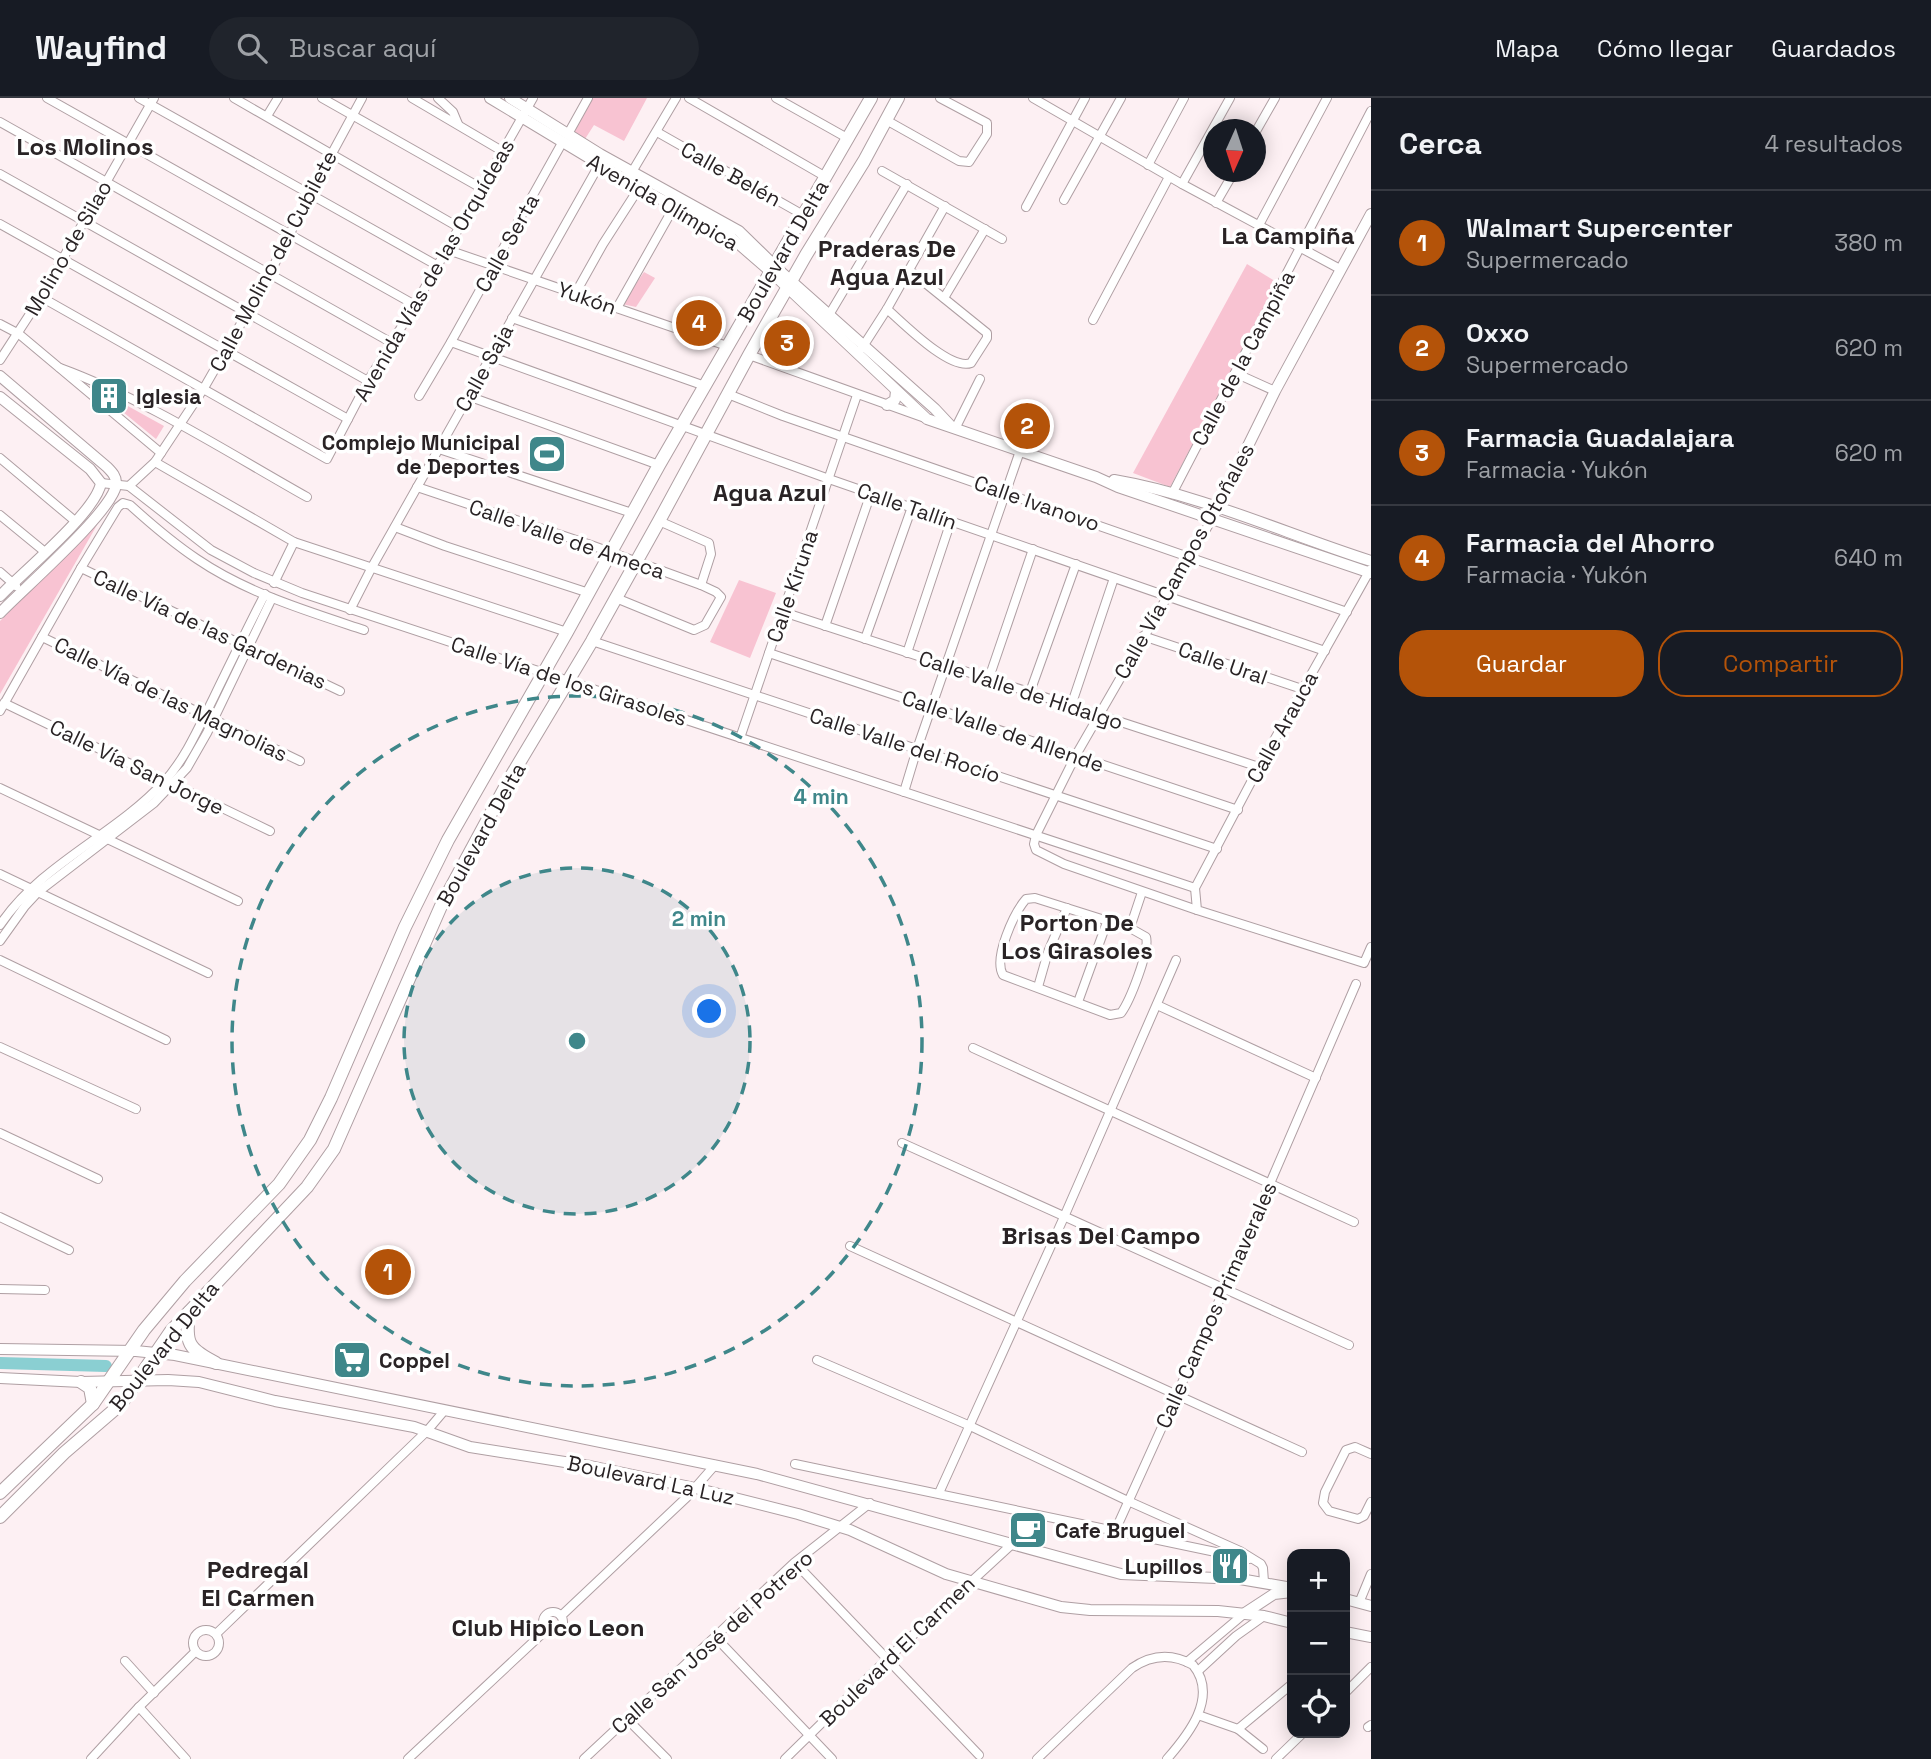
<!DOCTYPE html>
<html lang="es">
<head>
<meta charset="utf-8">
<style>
	:root { --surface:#171b24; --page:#20242c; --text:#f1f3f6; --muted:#9ea1a6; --line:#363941; --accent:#b45309 }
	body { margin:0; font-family:"Space Grotesk",sans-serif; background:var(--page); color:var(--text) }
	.controls { position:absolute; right:21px; bottom:21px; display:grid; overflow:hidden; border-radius:14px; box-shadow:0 4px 18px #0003 }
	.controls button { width:63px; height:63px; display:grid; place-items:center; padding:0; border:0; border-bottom:2px solid var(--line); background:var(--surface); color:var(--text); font:35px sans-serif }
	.compass { position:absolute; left:1203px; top:21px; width:63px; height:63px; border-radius:50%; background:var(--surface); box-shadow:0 4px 18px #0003; rotate:183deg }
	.you { position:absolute; left:710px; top:914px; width:24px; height:24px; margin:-18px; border:5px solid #fff; border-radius:50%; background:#1a73e8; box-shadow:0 0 0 10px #1a73e833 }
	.badge { display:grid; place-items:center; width:46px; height:46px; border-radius:50%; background:var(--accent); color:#fff; font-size:23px; font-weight:700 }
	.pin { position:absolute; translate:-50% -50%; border:4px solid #fff; box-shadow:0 2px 7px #0006 }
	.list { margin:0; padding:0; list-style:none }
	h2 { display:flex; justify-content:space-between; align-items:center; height:91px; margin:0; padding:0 28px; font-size:30px }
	h2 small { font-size:23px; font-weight:400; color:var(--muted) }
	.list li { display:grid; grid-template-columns:46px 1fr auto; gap:21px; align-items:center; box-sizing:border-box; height:105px; padding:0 28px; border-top:2px solid var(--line) }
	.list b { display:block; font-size:26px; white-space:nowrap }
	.list p { margin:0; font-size:23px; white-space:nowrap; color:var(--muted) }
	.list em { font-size:23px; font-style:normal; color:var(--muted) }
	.actions { display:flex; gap:14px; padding:21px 28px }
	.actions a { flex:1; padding:16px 0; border:2px solid var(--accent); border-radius:28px; text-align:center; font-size:24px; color:var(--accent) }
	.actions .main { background:var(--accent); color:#fff }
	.icon { flex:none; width:38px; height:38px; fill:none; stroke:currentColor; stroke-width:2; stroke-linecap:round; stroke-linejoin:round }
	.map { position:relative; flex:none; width:1371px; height:1661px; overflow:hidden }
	header { display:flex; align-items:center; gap:42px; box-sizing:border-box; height:98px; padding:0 35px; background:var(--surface); border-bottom:2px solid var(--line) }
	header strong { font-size:33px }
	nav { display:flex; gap:38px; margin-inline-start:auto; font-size:24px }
	.search { width:490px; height:63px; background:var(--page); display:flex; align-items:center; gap:18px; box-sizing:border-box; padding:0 24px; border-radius:38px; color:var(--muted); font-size:26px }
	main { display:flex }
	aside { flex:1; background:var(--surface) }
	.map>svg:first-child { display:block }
	.green { fill:#f8c3d2 }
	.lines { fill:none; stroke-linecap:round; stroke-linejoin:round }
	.river { stroke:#8acfd2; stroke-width:12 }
	.street-casing { stroke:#af9fa3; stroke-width:10 }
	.secondary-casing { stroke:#af9fa3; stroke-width:12 }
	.primary-casing { stroke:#af9fa3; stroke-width:14 }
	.street { stroke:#fff; stroke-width:8 }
	.secondary { stroke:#fff; stroke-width:10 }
	.primary { stroke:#fff; stroke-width:12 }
	.ring { fill:none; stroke:#3f878a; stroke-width:3.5; stroke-dasharray:12 9 }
	.labels { text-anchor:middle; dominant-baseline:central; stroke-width:7; stroke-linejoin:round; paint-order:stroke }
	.street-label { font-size:21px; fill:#292325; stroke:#fff }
	.poi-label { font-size:21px; font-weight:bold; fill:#292325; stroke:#fff; text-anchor:start }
	.quarter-label { font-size:24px; font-weight:bold; fill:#292325; stroke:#fff }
	.centre { fill:#3f878a; stroke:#fff; stroke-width:3.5 }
	.ring-label { font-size:21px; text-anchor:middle; font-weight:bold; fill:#3f878a; stroke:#fff; stroke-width:7; stroke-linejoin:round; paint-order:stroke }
</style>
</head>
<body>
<header>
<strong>Wayfind</strong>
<div class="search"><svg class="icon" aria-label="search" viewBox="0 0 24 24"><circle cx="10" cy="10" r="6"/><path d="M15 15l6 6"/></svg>Buscar aquí</div>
<nav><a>Mapa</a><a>Cómo llegar</a><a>Guardados</a></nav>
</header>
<main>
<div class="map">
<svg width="1371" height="1661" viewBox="0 0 1371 1661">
	<rect width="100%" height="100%" fill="#fdf0f3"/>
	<!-- green -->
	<g class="green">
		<polygon points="592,0 647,0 624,43 594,27 585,41 574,35"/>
		<polygon points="1247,166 1278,185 1170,389 1133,375"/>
		<polygon points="644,174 655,180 636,209 622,206"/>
		<polygon points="126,307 164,328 156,341 123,314"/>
		<polygon points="97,427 0,596 0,523"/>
		<polygon points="739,482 776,495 750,560 710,544"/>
	</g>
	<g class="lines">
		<!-- river -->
		<polyline class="river" points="0,1265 106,1268"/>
		<defs>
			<g id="street">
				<polyline points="47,0 415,207"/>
				<polyline points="139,0 438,168"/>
				<polyline points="234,0 460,130"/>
				<polyline points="322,0 481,90"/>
				<polyline points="412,0 502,53"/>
				<polyline points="438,0 453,14 458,26"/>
				<polyline points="689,0 826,79"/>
				<polyline points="776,0 849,41"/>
				<polyline points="1033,0 1182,86 1340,171"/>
				<polyline points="267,18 278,0"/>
				<polyline points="886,22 959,63 969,64 987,36 987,25 940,0"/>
				<polyline points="0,24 392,245"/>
				<polyline points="657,34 805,118"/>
				<polyline points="1255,35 1275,0"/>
				<polyline points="568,36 588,0"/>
				<polyline points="1148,67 1184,0"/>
				<polyline points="882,73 1002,141"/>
				<polyline points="0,76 368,283"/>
				<polyline points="629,79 676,0"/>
				<polyline points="1182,86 1230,0"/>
				<polyline points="1064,102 1121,0"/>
				<polyline points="1216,105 1234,74"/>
				<polyline points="1026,109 1085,0"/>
				<polyline points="0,126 348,321"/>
				<polyline points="1259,127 1327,0"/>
				<polyline points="448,152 727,248"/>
				<polyline points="575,196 603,146 639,90"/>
				<polyline points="41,199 327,361 368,283 415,207 533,0"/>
				<polyline points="944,200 985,131"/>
				<polyline points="617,210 674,109"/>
				<path d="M887,211c16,14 63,62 84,54l16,-25v-5l-5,-4 -73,-59"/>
				<polyline points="829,217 907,86"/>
				<polyline points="512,220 705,288"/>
				<polyline points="1093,222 1169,79"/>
				<polyline points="0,226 19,236 161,355"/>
				<polyline points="451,244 829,381 1325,553"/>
				<polyline points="862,250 887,211 945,108"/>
				<polyline points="749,257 925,320"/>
				<polyline points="0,262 41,199 154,0"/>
				<path d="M60,270c87,32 167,84 247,129"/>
				<polyline points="1235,275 1275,293"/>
				<polyline points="728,296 783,318 1347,514"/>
				<polyline points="419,298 451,244 562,45"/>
				<polyline points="468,298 659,367"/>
				<polyline points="955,331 980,281"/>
				<polyline points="439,351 632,415"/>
				<polyline points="0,360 75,423"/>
				<polyline points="155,364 294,444 567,534"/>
				<polyline points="101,385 129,388 211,452 254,475 302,495 1195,790"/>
				<polyline points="129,388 155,364 204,290 270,175 310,96 362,0"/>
				<polyline points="417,389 588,446 701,487 716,494 721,499 705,527 694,532 616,500"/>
				<polyline points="1172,396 1371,13"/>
				<polyline points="0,417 45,454"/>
				<polyline points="659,423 709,445 711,456 701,487"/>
				<polyline points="395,429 445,448 589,495"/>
				<polyline points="81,470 340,593"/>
				<polyline points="1370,472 1259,669 1195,790 1197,812 1364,865 1371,849"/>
				<polyline points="0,474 16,488"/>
				<polyline points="274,485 294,444"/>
				<polyline points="350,512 372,469 599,67"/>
				<polyline points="783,514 1259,669"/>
				<polyline points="825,528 871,395"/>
				<polyline points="1143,538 1302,591"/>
				<polyline points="42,539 300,663"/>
				<polyline points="865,541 912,409"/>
				<polyline points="592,543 1217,751"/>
				<polyline points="769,555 1238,712"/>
				<polyline points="907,555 951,423"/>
				<polyline points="989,580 1033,451"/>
				<polyline points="1030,594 1076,466"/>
				<polyline points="4,605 270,733"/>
				<polyline points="1071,608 1114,480"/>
				<path d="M0,613l81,-143 37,-61 5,-4 7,2c21,19 43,38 67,54 50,34 110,52 167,71"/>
				<polyline points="740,640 857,297"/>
				<polyline points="0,690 238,803"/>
				<polyline points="904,694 917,651 1020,353"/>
				<polyline points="0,776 208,875"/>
				<path d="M1035,800l95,30 16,9c4,13 -16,64 -25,76l-11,2 -107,-40c-10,-17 11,-62 23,-76z"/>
				<polyline points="1197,812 1064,766 1036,752 1034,746 1036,737 1076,657 1212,421"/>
				<path d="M0,827c42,-62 114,-89 164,-143 21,-23 35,-55 49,-83 17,-35 34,-70 52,-105"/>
				<polyline points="1130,830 1142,794"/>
				<polyline points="0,843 25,808 38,794 154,705 187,670 207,635 272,500"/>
				<polyline points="0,862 166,942"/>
				<polyline points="1038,889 1048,854 1067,810"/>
				<polyline points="1078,904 1107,824"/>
				<polyline points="1157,907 1316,980"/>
				<polyline points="0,949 136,1011"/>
				<polyline points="973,950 1354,1124"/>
				<polyline points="0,1035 98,1081"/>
				<polyline points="902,1045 1349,1247"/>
				<polyline points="0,1119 69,1152"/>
				<polyline points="850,1148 1302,1354"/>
				<polyline points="0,1191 45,1192"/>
				<polyline points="817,1262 968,1327 1128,1403 1240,1453 1261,1466 1263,1470 1264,1484"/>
				<polyline points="1371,1356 1355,1349 1346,1352 1325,1394 1323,1405 1329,1413 1358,1421 1364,1418 1371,1404"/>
				<polyline points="795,1366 1249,1461"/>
				<polyline points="939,1395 1064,1119 1176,862"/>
				<polyline points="1115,1433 1224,1192 1356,886"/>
				<polyline points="801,1471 979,1657"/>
				<polyline points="1359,1505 1371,1476"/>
				<circle cx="553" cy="1524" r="10"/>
				<polyline points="561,1518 687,1399 715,1367"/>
				<circle cx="206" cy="1545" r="13"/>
				<polyline points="216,1536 427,1333 444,1313"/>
				<polyline points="721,1545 832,1661"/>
				<polyline points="125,1563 154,1595"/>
				<polyline points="1187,1564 1245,1515"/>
				<polyline points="1198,1573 1236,1538 1264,1518"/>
				<polyline points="1345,1595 1371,1569"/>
				<polyline points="139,1609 186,1661"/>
				<polyline points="1198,1617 1238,1631 1292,1586"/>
				<polyline points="627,1621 667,1661"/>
				<polyline points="1368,1629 1371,1627"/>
				<polyline points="1238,1631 1263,1651"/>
				<polyline points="91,1661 139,1609 195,1554"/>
				<polyline points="408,1661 546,1532"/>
				<polyline points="584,1661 794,1465 870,1405"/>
				<polyline points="785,1661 887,1561 1011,1447"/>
				<path d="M1037,1661l95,-91c19,-13 40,-15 61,-3 26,32 -5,70 -26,94"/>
				<polyline points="1276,1661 1303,1635"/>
			</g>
			<g id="secondary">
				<polyline points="490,0 639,90 725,134 771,174 927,321 1096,379 1118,389 1371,475"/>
				<polyline points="510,0 600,56 739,133 781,174 935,311 950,327"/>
				<path d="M0,278l107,91c5,5 10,10 9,18 -4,27 -93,104 -116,128"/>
				<path d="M0,299l90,72 11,14c-5,29 -78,89 -101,113"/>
				<polyline points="887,307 895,302 896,293"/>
				<path d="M1114,382c88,15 172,54 257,81"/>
				<polyline points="1212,421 1275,293 1371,116"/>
				<polyline points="0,1251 136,1253 175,1257 757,1376 1121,1476 1240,1481 1292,1490"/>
				<polyline points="0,1280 81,1284 168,1282 199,1284 275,1303 414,1329 470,1349 590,1368 695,1390 798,1416 850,1432 946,1476 1061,1509 1090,1512 1218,1513 1264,1518 1292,1525"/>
				<polyline points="1345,1501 1371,1508"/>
				<polyline points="1245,1515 1274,1496 1292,1494"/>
				<polyline points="1345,1534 1371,1539"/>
			</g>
			<g id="primary">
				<path d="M189,1214c-4,31 -1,37 27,51"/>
				<polyline points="81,1284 90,1290 93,1306"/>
				<polyline points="0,1395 93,1306 144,1232 185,1183 279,1086 310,1042 331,1000 405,829 448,742 567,534 659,367 871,0"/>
				<polyline points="0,1419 64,1355 121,1306 171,1233 307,1089 334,1051 441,808 510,680 592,543 659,423 749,257 806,157 864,63 898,0"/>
			</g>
		</defs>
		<!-- street casing -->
		<use href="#street" class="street-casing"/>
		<!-- secondary casing -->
		<use href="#secondary" class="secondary-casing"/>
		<!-- primary casing -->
		<use href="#primary" class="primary-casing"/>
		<!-- street -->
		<use href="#street" class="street"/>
		<!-- secondary -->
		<use href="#secondary" class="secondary"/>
		<!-- primary -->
		<use href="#primary" class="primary"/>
	</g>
	<!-- distance rings -->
	<circle cx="577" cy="943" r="173" fill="#3f878a" fill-opacity=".12"/>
	<g class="ring">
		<circle cx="577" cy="943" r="173"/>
		<circle cx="577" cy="943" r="345"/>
	</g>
	<!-- icons -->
	<defs>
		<symbol id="building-square" viewBox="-11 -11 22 22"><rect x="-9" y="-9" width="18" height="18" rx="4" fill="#3f878a" stroke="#fff"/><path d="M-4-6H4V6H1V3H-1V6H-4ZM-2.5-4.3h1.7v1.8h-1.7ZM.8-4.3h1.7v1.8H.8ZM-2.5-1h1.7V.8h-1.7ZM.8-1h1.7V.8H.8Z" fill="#fff"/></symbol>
		<symbol id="stadium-square" viewBox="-11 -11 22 22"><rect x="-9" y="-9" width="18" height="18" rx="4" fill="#3f878a" stroke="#fff"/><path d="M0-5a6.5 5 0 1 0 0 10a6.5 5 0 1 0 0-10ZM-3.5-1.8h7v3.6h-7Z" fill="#fff"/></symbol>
		<symbol id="supermarket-square" viewBox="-11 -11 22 22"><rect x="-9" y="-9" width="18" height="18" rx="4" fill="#3f878a" stroke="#fff"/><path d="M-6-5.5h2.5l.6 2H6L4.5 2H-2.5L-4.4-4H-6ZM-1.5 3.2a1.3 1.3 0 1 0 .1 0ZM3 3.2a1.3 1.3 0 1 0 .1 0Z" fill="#fff"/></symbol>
		<symbol id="cafe-square" viewBox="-11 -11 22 22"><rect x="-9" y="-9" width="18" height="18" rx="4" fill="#3f878a" stroke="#fff"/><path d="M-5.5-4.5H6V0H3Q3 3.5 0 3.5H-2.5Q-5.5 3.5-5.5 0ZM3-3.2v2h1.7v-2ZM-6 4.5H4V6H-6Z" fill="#fff"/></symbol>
		<symbol id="restaurant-square" viewBox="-11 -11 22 22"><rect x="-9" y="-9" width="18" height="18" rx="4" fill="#3f878a" stroke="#fff"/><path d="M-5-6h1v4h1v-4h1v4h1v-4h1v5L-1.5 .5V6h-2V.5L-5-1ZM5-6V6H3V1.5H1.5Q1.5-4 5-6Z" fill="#fff"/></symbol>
	</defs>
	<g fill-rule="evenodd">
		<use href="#building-square" x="87" y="276" width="44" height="44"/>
		<use href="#stadium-square" x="525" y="334" width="44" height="44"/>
		<use href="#supermarket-square" x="330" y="1240" width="44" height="44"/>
		<use href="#cafe-square" x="1006" y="1410" width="44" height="44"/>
		<use href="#restaurant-square" x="1208" y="1446" width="44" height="44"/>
	</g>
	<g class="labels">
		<!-- street labels -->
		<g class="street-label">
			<text transform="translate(731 76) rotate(29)">Calle Belén</text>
			<text transform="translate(663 104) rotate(30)">Avenida Olímpica</text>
			<text transform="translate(507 145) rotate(-61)">Calle Serta</text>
			<text transform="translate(68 150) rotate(-60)">Molino de Silao</text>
			<text transform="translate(783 153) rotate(-60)">Boulevard Delta</text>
			<text transform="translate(273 163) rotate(-62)">Calle Molino del Cubilete</text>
			<text transform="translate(434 172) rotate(-60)">Avenida Vías de las Orquídeas</text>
			<text transform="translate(587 200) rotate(19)">Yukón</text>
			<text transform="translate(1243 260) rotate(-62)">Calle de la Campiña</text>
			<text transform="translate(484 270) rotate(-61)">Calle Saja</text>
			<text transform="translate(1037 405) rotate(19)">Calle Ivanovo</text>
			<text transform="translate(907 408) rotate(19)">Calle Tallín</text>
			<text transform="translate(567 441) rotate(19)">Calle Valle de Ameca</text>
			<text transform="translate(1184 463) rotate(-61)">Calle Vía Campos Otoñales</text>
			<text transform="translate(792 488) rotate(-71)">Calle Kiruna</text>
			<text transform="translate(210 531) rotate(25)">Calle Vía de las Gardenias</text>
			<text transform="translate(1223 565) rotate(19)">Calle Ural</text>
			<text transform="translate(569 583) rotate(18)">Calle Vía de los Girasoles</text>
			<text transform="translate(1021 592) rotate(18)">Calle Valle de Hidalgo</text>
			<text transform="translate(171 601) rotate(26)">Calle Vía de las Magnolias</text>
			<text transform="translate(1282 629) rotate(-61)">Calle Arauca</text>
			<text transform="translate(1003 633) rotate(19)">Calle Valle de Allende</text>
			<text transform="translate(905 647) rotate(18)">Calle Valle del Rocío</text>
			<text transform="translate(137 669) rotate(26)">Calle Vía San Jorge</text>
			<text transform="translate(481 736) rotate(-61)">Boulevard Delta</text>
			<text transform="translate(1216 1207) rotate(-66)">Calle Campos Primaverales</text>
			<text transform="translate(164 1248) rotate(-51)">Boulevard Delta</text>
			<text transform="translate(651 1382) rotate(12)">Boulevard La Luz</text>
			<text transform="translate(712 1544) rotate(-42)">Calle San José del Potrero</text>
			<text transform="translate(897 1553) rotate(-44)">Boulevard El Carmen</text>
		</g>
		<!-- poi labels -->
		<g class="poi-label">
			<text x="136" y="298">Iglesia</text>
			<text x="520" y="344" text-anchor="end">Complejo Municipal<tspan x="520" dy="24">de Deportes</tspan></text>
			<text x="379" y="1262">Coppel</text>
			<text x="1055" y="1432">Cafe Bruguel</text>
			<text x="1203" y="1468" text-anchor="end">Lupillos</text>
		</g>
		<!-- quarter labels -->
		<g class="quarter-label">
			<text x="85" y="48">Los Molinos</text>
			<text x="1288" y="137">La Campiña</text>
			<text x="887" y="150">Praderas De<tspan x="887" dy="28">Agua Azul</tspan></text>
			<text x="770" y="394">Agua Azul</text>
			<text x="1077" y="824">Porton De<tspan x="1077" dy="28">Los Girasoles</tspan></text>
			<text x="1101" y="1137">Brisas Del Campo</text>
			<text x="258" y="1471">Pedregal<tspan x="258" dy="28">El Carmen</tspan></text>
			<text x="548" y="1529">Club Hipico Leon</text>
		</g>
	</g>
	<circle cx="577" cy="943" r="10" class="centre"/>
	<g class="ring-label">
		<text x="821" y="706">4 min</text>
		<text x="699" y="828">2 min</text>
	</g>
</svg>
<div class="controls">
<button>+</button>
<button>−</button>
<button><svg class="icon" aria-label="locate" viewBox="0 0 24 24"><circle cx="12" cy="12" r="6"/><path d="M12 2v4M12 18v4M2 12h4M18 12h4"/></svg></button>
</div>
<svg class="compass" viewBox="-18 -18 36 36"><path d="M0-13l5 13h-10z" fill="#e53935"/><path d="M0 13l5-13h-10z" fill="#9ea1a6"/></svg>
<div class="you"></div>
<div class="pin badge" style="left:388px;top:1174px">1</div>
<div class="pin badge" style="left:1027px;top:328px">2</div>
<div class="pin badge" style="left:787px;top:245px">3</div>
<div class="pin badge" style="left:699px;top:225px">4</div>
</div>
<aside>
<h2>Cerca<small>4 resultados</small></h2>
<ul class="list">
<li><span class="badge">1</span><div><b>Walmart Supercenter</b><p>Supermercado</p></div><em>380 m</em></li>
<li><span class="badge">2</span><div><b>Oxxo</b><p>Supermercado</p></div><em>620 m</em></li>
<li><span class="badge">3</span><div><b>Farmacia Guadalajara</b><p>Farmacia · Yukón</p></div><em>620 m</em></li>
<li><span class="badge">4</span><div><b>Farmacia del Ahorro</b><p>Farmacia · Yukón</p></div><em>640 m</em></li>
</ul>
<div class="actions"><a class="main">Guardar</a><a>Compartir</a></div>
</aside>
</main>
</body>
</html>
